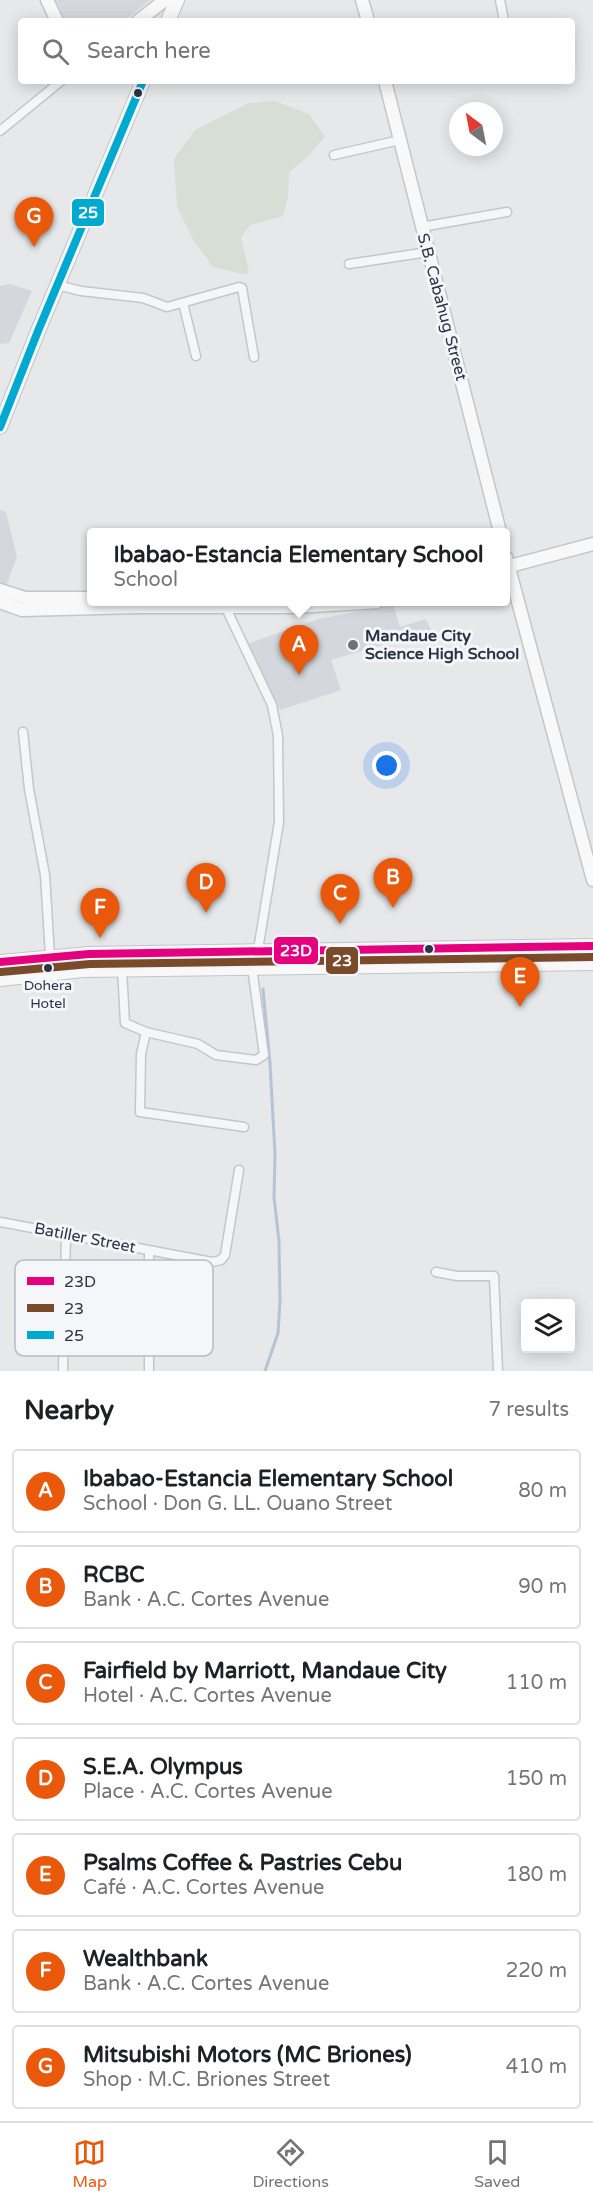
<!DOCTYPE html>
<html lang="en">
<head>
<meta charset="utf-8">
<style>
	:root { --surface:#fff; --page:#f6f6f6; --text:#202124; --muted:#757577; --line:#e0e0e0; --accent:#ea580c }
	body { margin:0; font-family:"Varela Round",sans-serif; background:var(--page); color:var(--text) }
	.controls { position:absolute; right:18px; bottom:18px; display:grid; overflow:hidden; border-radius:6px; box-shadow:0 3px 15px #0003 }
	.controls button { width:54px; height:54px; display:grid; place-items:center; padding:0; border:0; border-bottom:2px solid var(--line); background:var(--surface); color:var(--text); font:30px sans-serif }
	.compass { position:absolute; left:449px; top:102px; width:54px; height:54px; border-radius:50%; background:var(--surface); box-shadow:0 3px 15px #0003; rotate:328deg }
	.you { position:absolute; left:387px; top:766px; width:21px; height:21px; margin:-15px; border:4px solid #fff; border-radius:50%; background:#1a73e8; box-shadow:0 0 0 9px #1a73e833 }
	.badge { display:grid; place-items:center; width:39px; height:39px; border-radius:50%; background:var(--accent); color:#fff; font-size:20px; font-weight:700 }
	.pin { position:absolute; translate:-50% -50px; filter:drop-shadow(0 2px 3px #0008) }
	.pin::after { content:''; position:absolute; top:32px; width:21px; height:18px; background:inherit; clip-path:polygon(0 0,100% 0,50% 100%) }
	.popup { position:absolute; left:87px; top:528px; width:423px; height:78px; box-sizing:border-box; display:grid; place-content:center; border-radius:6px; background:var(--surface); filter:drop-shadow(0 2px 4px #0005); font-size:20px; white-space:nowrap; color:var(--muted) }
	.popup b { font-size:22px; color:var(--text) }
	.popup::after { content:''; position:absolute; left:50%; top:100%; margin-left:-12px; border:12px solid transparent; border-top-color:var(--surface) }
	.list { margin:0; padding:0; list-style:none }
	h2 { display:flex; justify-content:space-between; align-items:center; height:78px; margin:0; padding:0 24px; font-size:26px }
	h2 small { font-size:20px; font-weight:400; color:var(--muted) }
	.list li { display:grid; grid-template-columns:39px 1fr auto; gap:18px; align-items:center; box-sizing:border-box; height:84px; margin:0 12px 12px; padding:0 12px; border:2px solid var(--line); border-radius:6px }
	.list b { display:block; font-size:22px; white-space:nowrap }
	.list p { margin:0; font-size:20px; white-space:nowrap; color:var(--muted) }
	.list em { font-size:20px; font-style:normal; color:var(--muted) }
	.icon { flex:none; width:33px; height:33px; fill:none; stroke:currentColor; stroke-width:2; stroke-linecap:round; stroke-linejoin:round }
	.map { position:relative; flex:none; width:593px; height:1371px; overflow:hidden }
	.search { position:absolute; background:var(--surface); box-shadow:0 3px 15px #0003; left:18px; right:18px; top:18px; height:66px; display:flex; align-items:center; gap:15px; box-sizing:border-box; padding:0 21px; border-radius:6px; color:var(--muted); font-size:22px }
	.sheet { height:750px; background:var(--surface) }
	nav { display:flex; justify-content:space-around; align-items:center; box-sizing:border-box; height:84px; border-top:2px solid var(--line); background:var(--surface); font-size:16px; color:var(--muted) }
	nav a { display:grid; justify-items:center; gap:3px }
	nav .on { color:var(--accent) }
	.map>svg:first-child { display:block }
	.built { fill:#d4d7dd }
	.green { fill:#d6ded6 }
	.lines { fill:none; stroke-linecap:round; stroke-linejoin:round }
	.stream { stroke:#b4c4d5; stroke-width:3 }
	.street-casing { stroke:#c4c6c8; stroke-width:11 }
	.secondary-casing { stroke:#c4c6c8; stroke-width:15 }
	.primary-casing { stroke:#c2c5c8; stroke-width:16 }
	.street { stroke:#f5f6f7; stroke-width:8 }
	.secondary { stroke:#f8f8f8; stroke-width:12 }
	.primary { stroke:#f8f8f8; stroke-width:14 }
	.bus-1-casing { stroke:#f4f6f9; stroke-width:12 }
	.bus-2-casing { stroke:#f4f6f9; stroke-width:12 }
	.bus-3-casing { stroke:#f4f6f9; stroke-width:12 }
	.bus-1 { stroke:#e5007d; stroke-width:8 }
	.bus-2 { stroke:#7a4b2a; stroke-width:8 }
	.bus-3 { stroke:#00a9ce; stroke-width:8 }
	.bus-dot { fill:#2b3445; stroke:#f4f6f9; stroke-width:2 }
	.poi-dot { fill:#6c737f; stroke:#f4f6f9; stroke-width:2 }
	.labels { text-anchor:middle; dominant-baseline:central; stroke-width:6; stroke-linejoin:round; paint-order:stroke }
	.bus-label { font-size:14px; fill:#2b3445; stroke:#f4f6f9 }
	.street-label { font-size:16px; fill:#2b3445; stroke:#f4f6f9 }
	.poi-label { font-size:16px; font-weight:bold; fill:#2b3445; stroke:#f4f6f9; text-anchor:start }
	.key { fill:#f4f6f9; stroke:#b8bcc3; stroke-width:1.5 }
	.key-label { font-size:16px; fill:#2b3445 }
	.line-badge { stroke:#f4f6f9; stroke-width:2 }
	.badge-label { font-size:16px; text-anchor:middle; font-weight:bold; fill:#fff }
</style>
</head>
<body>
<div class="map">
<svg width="593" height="1371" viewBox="0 0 593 1371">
	<rect width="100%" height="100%" fill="#e6e8ea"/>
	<!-- built -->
	<g class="built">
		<polygon points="56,0 150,0 124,21 65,21"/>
		<polygon points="10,284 32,291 9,343 0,344 0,286"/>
		<polygon points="0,510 6,512 17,557 6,586 0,584"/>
		<polygon points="393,605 400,627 426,619 431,630 331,660 341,690 280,710 247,644 318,619"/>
	</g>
	<!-- green -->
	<polygon class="green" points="275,101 309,114 325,137 307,157 289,172 288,196 283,216 250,225 241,237 249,273 242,274 213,267 194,241 177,207 174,159 195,130 249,103"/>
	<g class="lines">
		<!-- stream -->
		<polyline class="stream" points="263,989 270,1063 275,1154 274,1197 279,1241 280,1301 278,1333 265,1371"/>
		<defs>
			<g id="street">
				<polyline points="500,0 504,21"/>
				<polyline points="0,131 61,81"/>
				<polyline points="334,155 400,140"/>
				<polyline points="421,227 507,212"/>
				<polyline points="349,264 428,252"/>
				<polyline points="57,285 81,291 143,298 167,307 239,287 242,288 254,357"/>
				<polyline points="183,303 196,356"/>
				<polyline points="225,606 272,705 278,736 279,822 258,950 258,967"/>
				<polyline points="23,732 29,789 45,875 50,956"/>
				<polyline points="122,969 125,1023 146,1032 198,1044 216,1055 256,1060 264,1055 252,967"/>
				<polyline points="146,1032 141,1054 140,1112 244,1127"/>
				<polyline points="0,1222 212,1262 221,1260 225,1255 239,1170"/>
				<polyline points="436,1272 457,1276 494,1276 498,1371"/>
				<polyline points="63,1371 66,1235"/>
				<polyline points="149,1371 149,1251"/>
			</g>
			<g id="secondary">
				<polyline points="47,0 57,21"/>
				<polyline points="362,0 368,21"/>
				<polyline points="138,21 165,0"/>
				<polyline points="385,81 500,532"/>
				<polyline points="506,557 593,880"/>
				<polyline points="506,567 593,544"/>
				<polyline points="0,590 25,598 92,598"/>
				<polyline points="0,602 22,610 137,607 298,607 377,602"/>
			</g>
			<g id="primary">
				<polyline points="168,21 177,0"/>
				<polyline points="0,427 38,331 143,81"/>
				<polyline points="0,962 89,954 593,946"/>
				<polyline points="0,979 83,970 593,963"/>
			</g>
		</defs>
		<!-- street casing -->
		<use href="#street" class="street-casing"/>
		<!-- secondary casing -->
		<use href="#secondary" class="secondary-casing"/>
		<!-- primary casing -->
		<use href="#primary" class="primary-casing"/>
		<!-- street -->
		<use href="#street" class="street"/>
		<!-- secondary -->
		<use href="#secondary" class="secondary"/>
		<!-- primary -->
		<use href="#primary" class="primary"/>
		<defs>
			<polyline id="bus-1" points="0,962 89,954 593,946"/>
			<polyline id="bus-2" points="1,972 90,964 593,957"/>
			<polyline id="bus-3" points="0,427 38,331 143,81"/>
		</defs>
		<!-- bus-1 casing -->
		<use href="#bus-1" class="bus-1-casing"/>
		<!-- bus-2 casing -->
		<use href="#bus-2" class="bus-2-casing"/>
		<!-- bus-3 casing -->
		<use href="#bus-3" class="bus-3-casing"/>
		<!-- bus-1 -->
		<use href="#bus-1" class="bus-1"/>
		<!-- bus-2 -->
		<use href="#bus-2" class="bus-2"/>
		<!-- bus-3 -->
		<use href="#bus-3" class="bus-3"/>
	</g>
	<!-- markers -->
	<g class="bus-dot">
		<circle cx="138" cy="93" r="5"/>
		<circle cx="429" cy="949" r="5"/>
		<circle cx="48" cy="968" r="5"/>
	</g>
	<circle class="poi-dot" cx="353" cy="645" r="6"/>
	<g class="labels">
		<!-- bus labels -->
		<g class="bus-label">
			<text x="48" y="985">Dohera<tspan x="48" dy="18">Hotel</tspan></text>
		</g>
		<!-- street labels -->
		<g class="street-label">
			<text transform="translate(442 307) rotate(75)">S.B. Cabahug Street</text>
			<text transform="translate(85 1238) rotate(11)">Batiller Street</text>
		</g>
		<!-- poi labels -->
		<g class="poi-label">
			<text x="365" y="636">Mandaue City<tspan x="365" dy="18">Science High School</tspan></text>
		</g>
	</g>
	<!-- legend -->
	<rect x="15" y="1260" width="198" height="96" rx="9" class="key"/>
	<rect x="27" y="1277" width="27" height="8" fill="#e5007d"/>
	<rect x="27" y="1304" width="27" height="8" fill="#7a4b2a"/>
	<rect x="27" y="1331" width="27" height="8" fill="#00a9ce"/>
	<g class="key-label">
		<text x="64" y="1287">23D</text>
		<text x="64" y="1314">23</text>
		<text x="64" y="1341">25</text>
	</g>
	<g class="line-badge">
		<rect x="71" y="198" width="34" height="29" rx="6" fill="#00a9ce"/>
		<rect x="273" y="936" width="46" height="29" rx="6" fill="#e5007d"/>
		<rect x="325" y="946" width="34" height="29" rx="6" fill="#7a4b2a"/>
	</g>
	<g class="badge-label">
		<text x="88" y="218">25</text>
		<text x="296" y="956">23D</text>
		<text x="342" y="966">23</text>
	</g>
</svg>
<div class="controls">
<button><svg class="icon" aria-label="layers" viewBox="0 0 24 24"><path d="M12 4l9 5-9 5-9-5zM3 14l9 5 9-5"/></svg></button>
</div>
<svg class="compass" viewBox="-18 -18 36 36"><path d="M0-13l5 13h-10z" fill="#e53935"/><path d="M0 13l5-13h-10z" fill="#757577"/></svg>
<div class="you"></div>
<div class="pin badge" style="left:299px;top:675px">A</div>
<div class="popup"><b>Ibabao-Estancia Elementary School</b>School</div>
<div class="pin badge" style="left:393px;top:908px">B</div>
<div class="pin badge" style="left:340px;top:924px">C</div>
<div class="pin badge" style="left:206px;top:913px">D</div>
<div class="pin badge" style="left:520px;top:1007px">E</div>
<div class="pin badge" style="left:100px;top:938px">F</div>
<div class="pin badge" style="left:34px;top:247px">G</div>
<div class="search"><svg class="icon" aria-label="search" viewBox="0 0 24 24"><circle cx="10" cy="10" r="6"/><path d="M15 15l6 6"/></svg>Search here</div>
</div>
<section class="sheet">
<h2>Nearby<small>7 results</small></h2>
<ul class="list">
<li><span class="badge">A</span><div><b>Ibabao-Estancia Elementary School</b><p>School · Don G. LL. Ouano Street</p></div><em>80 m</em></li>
<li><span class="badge">B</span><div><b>RCBC</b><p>Bank · A.C. Cortes Avenue</p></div><em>90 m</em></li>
<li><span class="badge">C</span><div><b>Fairfield by Marriott, Mandaue City</b><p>Hotel · A.C. Cortes Avenue</p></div><em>110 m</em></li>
<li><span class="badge">D</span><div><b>S.E.A. Olympus</b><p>Place · A.C. Cortes Avenue</p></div><em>150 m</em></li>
<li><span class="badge">E</span><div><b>Psalms Coffee &amp; Pastries Cebu</b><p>Café · A.C. Cortes Avenue</p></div><em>180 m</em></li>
<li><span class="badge">F</span><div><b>Wealthbank</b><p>Bank · A.C. Cortes Avenue</p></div><em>220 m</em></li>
<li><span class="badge">G</span><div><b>Mitsubishi Motors (MC Briones)</b><p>Shop · M.C. Briones Street</p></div><em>410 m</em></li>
</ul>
</section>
<nav>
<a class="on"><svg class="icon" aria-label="map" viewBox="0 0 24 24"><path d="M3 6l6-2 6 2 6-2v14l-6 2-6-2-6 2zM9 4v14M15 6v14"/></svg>Map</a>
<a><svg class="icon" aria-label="directions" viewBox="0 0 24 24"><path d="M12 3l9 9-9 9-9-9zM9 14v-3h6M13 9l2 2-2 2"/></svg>Directions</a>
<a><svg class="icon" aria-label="saved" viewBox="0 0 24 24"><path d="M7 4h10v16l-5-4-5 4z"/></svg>Saved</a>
</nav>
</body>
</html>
